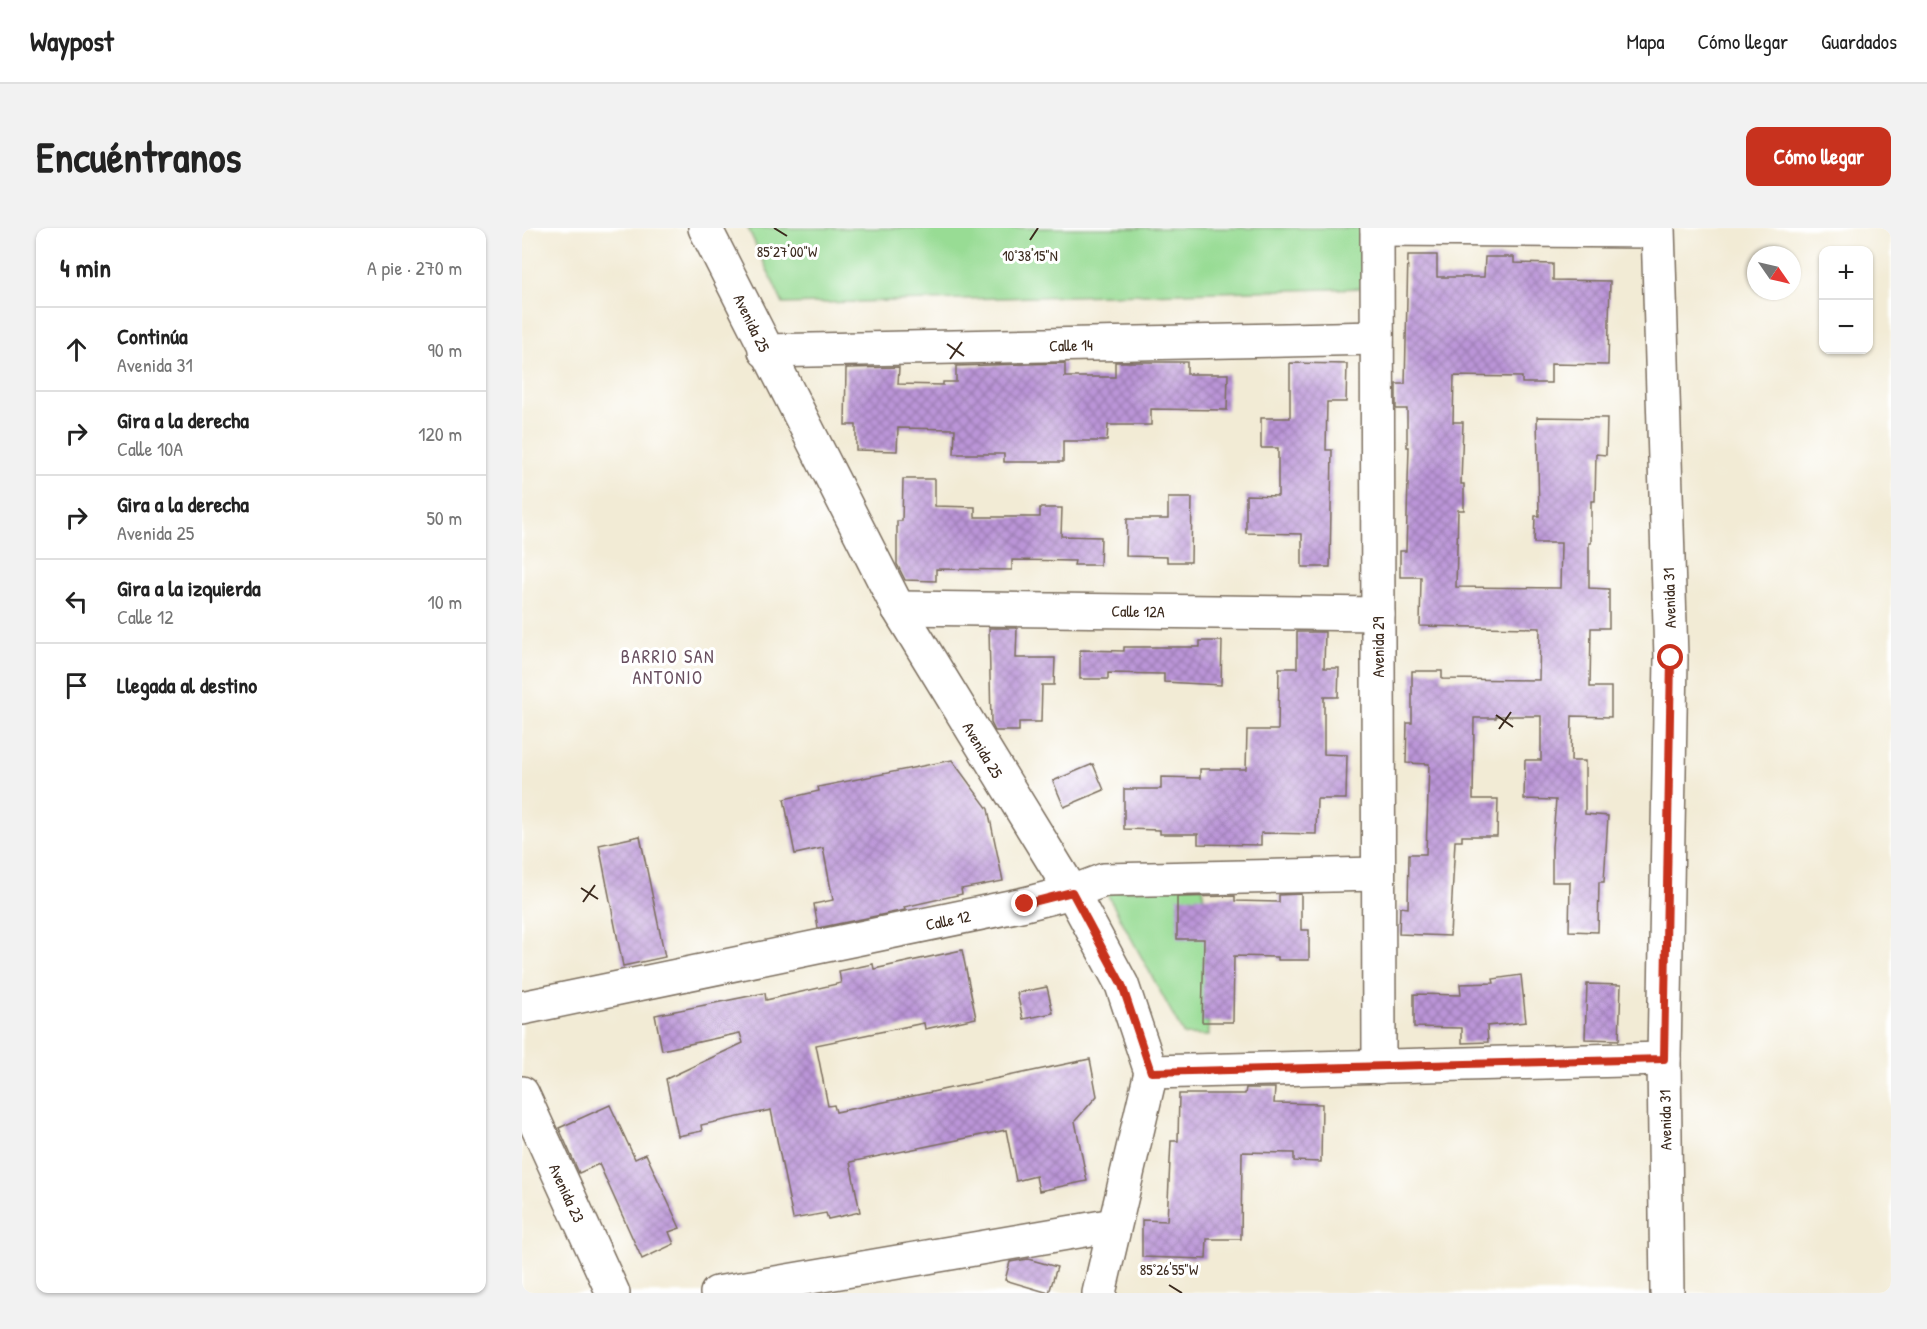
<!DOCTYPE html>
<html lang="es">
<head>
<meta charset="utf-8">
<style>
	:root { --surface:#fff; --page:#f2f2f2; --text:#222; --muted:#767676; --line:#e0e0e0; --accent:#c8321e }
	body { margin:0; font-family:"Patrick Hand",sans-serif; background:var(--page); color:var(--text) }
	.controls { position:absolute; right:18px; top:18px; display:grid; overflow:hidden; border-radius:12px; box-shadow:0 2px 4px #0004 }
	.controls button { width:54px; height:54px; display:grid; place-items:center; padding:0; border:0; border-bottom:2px solid var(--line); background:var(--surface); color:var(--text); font:30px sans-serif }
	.compass { position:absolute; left:1225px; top:18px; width:54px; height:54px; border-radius:50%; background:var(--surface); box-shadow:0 2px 4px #0004; rotate:124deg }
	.stop { position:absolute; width:18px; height:18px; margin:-14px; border:4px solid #c8321e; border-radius:50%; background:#fff }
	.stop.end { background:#c8321e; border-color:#fff; box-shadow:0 2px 6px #0008 }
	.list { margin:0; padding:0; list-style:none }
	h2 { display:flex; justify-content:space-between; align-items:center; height:78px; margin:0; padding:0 24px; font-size:26px }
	h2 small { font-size:20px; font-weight:400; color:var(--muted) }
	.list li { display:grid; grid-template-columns:39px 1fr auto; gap:18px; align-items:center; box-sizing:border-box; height:84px; padding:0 24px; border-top:2px solid var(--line) }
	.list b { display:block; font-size:22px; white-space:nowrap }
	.list p { margin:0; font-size:20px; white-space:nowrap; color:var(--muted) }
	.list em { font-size:20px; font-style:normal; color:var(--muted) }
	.icon { flex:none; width:33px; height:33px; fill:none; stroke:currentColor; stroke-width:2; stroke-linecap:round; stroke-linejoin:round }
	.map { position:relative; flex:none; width:1369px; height:1065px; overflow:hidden; border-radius:12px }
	header { display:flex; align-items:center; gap:36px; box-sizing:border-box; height:84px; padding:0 30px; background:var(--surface); border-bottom:2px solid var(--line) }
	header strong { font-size:28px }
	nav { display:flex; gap:33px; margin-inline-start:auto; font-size:21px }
	.intro { display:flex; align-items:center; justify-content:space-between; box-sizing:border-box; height:144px; padding:0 36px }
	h1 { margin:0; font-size:42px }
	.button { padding:15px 27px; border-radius:12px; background:var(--accent); color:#fff; font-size:21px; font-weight:700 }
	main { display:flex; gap:36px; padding:0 36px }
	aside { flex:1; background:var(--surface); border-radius:12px; box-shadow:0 2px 4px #0004 }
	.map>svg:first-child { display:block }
	.green { fill:#98dc94; stroke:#6a8359; stroke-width:1.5 }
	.building { fill:url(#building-cross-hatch) }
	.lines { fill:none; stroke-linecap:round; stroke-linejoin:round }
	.minor-casing { stroke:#7b6e5e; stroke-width:36 }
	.minor { stroke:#fff; stroke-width:33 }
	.route { stroke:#c8321e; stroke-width:8 }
	.ticks { fill:none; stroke:#3b2a1e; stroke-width:2 }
	.labels { text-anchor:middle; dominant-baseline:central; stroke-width:6; stroke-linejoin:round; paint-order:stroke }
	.street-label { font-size:16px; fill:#3b2a1e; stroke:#fff }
	.neighbourhood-label { font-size:18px; letter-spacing:1.5px; fill:#684f5f; stroke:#fff }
	.ticks-label { font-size:15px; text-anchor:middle; fill:#3b2a1e; stroke:#fff; stroke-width:6; stroke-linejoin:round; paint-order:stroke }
</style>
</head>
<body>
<header>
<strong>Waypost</strong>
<nav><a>Mapa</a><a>Cómo llegar</a><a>Guardados</a></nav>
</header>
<div class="intro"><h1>Encuéntranos</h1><a class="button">Cómo llegar</a></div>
<main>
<aside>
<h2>4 min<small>A pie · 270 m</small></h2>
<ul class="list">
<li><svg class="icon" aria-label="ahead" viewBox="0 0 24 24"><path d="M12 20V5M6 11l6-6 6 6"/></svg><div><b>Continúa</b><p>Avenida 31</p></div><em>90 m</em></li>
<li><svg class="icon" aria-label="right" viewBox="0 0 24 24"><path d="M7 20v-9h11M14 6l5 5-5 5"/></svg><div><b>Gira a la derecha</b><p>Calle 10A</p></div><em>120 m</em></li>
<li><svg class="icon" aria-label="right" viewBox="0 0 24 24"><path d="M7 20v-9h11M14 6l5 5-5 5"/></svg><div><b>Gira a la derecha</b><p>Avenida 25</p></div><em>50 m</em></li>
<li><svg class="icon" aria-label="left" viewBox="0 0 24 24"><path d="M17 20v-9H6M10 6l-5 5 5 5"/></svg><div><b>Gira a la izquierda</b><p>Calle 12</p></div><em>10 m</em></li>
<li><svg class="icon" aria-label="arrive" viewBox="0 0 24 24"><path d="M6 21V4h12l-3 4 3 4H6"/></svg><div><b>Llegada al destino</b></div></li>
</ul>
</aside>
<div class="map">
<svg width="1369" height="1065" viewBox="0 0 1369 1065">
	<defs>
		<pattern id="building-cross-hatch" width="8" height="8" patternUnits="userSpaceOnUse" patternTransform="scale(1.5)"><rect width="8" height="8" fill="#bb95d8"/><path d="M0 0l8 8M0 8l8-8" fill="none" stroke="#997aaf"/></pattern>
	</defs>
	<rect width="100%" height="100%" fill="#fff"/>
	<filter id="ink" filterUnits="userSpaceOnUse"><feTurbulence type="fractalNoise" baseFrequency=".0167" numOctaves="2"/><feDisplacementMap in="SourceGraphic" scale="12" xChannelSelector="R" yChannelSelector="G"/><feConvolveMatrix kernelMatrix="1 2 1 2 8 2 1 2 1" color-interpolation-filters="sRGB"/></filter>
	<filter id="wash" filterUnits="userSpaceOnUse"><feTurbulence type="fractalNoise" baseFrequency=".008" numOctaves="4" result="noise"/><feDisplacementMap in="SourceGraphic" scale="24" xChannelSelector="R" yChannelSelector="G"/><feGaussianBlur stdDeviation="1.35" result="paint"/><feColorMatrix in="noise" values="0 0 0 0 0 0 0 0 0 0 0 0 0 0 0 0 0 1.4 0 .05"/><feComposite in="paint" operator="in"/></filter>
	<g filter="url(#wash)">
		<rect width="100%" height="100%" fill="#f2ebd5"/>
		<!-- green -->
		<g class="green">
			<polygon points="226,0 845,0 844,60 261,76"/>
			<polygon points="681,656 687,808 662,807 584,664"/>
		</g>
		<g id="blocks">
			<!-- building -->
			<g class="building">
				<polygon points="886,27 915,27 915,49 962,49 963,29 992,29 992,35 1031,36 1031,52 1088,53 1086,137 1029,136 1029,155 1000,155 1000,149 932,148 931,194 941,194 939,256 942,256 942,282 936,282 934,359 1038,360 1039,315 1012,315 1013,288 1017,288 1015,189 1085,190 1084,227 1074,226 1073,273 1069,273 1069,315 1067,315 1067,360 1087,361 1087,400 1069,400 1068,459 1089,459 1089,489 1050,488 1049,533 1063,533 1063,586 1086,588 1082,654 1077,654 1076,704 1047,703 1048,654 1030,654 1030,619 1034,572 1002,571 1003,532 1019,532 1019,488 974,488 974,490 952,490 951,571 976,571 975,608 940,608 940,613 933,613 928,708 877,706 878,679 886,680 887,626 904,626 907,536 884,535 885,495 890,495 890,443 920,443 920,451 1017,452 1018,400 898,398 899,349 878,349 878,323 884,323 887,219 885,219 885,181 874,181 874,156 883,156"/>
				<polygon points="593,134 665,134 665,146 706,146 705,182 629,181 629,197 586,197 585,213 541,213 541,234 482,234 482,226 432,226 433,201 376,200 375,223 334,222 334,197 323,197 324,140 377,139 376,156 421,157 421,154 434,154 434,138 543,135 543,149 593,149"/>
				<polygon points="768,135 825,136 824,174 805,174 804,222 810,222 808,339 780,339 780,306 724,305 724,267 756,268 756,220 739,220 739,190 768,190"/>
				<polygon points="381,251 413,251 413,278 453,279 453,289 518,289 518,280 540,280 539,308 579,309 578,337 552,337 553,333 490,332 490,342 414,341 414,353 383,352 375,336 375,293 380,293"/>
				<polygon points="646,270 670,270 669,334 645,334 645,329 604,328 605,291 646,291"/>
				<polygon points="467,400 495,400 494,430 533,430 532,457 520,457 519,494 497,494 497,503 473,503 469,495"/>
				<polygon points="775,404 803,404 802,440 817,440 816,469 802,469 802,526 825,527 824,571 795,571 794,606 739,605 739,617 676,616 676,606 638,606 638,602 602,601 602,561 639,561 639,549 678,550 678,541 724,541 725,502 756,502 757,440 775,440"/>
				<polygon points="678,413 700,413 699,457 642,454 642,446 586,445 586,451 558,451 558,422 602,423 602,419 678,419"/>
				<polygon points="430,532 466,581 481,653 439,661 440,666 382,679 383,682 296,700 292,676 311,672 301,620 273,626 262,571 297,563 296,559"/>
				<polygon points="571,536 582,562 542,579 531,553"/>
				<polygon points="118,608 143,729 101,738 77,617"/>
				<polygon points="779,666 779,702 787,702 787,732 756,732 756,729 712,728 711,794 680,794 682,711 655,711 655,669 713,668 713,673 757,674 757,667"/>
				<polygon points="440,722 454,790 403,801 402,795 294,817 306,878 312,877 314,884 568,831 575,868 553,893 565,953 517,963 514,948 494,953 484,902 328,934 338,984 306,991 304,985 271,991 249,882 179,897 180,903 156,908 144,851 221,815 218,805 140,822 133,787 243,765 244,772 319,755 317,743 351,736 352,741"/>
				<polygon points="999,747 1004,794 965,798 966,814 940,815 940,800 892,799 892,766 939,767 938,756 972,755 971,751"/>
				<polygon points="1065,756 1099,757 1097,812 1063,811"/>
				<polygon points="525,759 531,785 501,791 495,765"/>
				<polygon points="724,860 753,860 752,875 800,876 799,934 772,933 772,925 720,924 719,1011 685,1011 684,1031 620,1029 620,992 645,993 649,913 656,913 657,866 723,866"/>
				<polygon points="88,877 113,931 124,926 158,1000 147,1004 152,1016 120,1031 77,936 57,945 37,900"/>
				<polygon points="506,1031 535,1039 527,1065 483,1052 488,1034"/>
			</g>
		</g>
	</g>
	<g filter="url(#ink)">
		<use href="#blocks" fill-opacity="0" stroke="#7b6e5e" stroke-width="1.5"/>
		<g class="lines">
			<defs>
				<g id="minor">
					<polyline points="183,0 376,380 550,664 600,757 629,844 577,1065"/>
					<polyline points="855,0 857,839"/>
					<polyline points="1136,0 1149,430 1142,831 1145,1065"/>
					<polyline points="855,1 1135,3"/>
					<polyline points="243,123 855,110"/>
					<polyline points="376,380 856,386"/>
					<polyline points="0,780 503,676 550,664 582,652 856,646"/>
					<polyline points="629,844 1142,831"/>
					<polyline points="0,865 91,1065"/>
					<polyline points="195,1065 592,997"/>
				</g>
			</defs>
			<!-- minor casing -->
			<use href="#minor" class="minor-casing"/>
			<!-- minor -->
			<use href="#minor" class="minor"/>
		</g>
	</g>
	<g class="lines" filter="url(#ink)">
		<!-- route -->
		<polyline class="route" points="503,676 550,664 600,757 629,844 1142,831 1149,430"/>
	</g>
	<!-- ticks -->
	<path class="ticks" d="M252,0l13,8M508,12l8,-12M425,116l17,12M428,131l12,-17M974,487l17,12M977,501l12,-17M59,660l17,11M61,674l12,-17M647,1057l13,8"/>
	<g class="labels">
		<!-- street labels -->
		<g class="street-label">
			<text transform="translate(230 95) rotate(64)">Avenida 25</text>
			<text transform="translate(549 117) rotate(-1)">Calle 14</text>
			<text transform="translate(1147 370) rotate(-92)">Avenida 31</text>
			<text transform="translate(616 383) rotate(1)">Calle 12A</text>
			<text transform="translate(856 419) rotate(-90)">Avenida 29</text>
			<text transform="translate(461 522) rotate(59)">Avenida 25</text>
			<text transform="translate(426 692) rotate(-12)">Calle 12</text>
			<text transform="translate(1143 892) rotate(-91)">Avenida 31</text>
			<text transform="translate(45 965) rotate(65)">Avenida 23</text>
		</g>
		<!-- neighbourhood labels -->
		<g class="neighbourhood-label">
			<text x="146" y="428">BARRIO SAN<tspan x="146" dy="21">ANTONIO</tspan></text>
		</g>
	</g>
	<g class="ticks-label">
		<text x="265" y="29">85°27'00"W</text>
		<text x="508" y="33">10°38'15"N</text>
		<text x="647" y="1047">85°26'55"W</text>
	</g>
</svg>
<div class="controls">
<button>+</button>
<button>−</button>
</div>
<svg class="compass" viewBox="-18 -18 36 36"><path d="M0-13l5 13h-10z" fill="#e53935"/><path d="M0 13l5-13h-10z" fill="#767676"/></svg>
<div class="stop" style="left:1149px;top:430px"></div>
<div class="stop end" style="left:503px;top:676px"></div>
</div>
</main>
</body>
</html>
